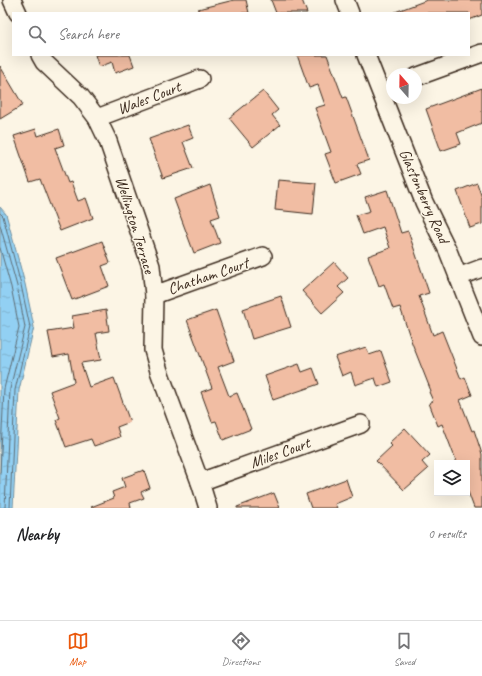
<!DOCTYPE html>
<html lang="en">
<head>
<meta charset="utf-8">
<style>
	:root { --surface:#fff; --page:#f6f6f6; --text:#202124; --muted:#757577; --line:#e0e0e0; --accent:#ea580c }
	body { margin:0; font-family:Caveat,sans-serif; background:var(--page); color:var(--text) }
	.controls { position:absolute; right:12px; bottom:12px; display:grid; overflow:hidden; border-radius:0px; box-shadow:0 4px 16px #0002 }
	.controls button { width:36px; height:36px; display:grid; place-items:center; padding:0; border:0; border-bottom:1px solid var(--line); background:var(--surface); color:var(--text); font:20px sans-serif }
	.compass { position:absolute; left:386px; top:68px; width:36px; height:36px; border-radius:50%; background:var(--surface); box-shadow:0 4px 16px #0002; rotate:340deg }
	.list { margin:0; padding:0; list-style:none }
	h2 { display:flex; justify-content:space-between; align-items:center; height:52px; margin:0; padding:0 16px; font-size:17px }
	h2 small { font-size:13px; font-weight:400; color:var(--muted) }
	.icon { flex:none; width:22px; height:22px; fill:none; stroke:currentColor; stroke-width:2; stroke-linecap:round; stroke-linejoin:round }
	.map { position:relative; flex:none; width:482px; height:508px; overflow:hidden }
	.search { position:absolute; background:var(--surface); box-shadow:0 4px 16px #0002; left:12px; right:12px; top:12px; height:44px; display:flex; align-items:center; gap:10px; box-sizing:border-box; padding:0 14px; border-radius:0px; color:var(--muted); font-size:15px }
	.sheet { height:112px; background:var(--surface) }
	nav { display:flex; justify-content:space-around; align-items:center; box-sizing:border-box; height:56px; border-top:1px solid var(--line); background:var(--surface); font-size:11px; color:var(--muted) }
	nav a { display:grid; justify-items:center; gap:2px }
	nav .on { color:var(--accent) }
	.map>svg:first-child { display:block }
	.water { fill:url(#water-ripples); stroke:#6f8e9e }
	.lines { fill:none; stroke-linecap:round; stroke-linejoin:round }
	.shore { stroke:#5e6c73; stroke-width:1 }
	.building { fill:#f1bda3; stroke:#3b2a1e }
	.minor-casing { stroke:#3b2a1e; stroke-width:20 }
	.minor { stroke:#fcf5e5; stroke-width:17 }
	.labels { text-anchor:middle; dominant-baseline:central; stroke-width:3; stroke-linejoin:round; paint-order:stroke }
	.street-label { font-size:16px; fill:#3b2a1e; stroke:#fcf5e5 }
</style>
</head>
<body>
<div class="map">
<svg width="482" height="508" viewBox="0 0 482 508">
	<defs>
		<pattern id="water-ripples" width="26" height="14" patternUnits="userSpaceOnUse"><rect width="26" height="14" fill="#92d0f3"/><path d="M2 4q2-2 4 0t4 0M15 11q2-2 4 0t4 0" fill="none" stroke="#7fb3d0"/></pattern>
	</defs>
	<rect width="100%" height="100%" fill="#fcf5e5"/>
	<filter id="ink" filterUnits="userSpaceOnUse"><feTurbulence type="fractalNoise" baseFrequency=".025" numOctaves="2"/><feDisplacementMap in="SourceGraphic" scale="8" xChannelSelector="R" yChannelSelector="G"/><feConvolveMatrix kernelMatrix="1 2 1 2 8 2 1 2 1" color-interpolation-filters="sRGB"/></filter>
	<g filter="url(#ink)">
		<!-- water -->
		<polygon class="water" points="0,207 6,214 25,284 34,327 19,390 13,508 0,508"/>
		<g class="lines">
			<!-- shore -->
			<g class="shore">
				<polyline points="0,213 3,216 21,285 30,327 15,390 10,508"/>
				<polyline points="0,225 17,286 25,327 10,389 5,508"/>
				<polyline points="0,248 11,287 19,327 4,389 0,473"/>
			</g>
		</g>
		<!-- building -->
		<g class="building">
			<polygon points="234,0 246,0 249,13 198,13 198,9"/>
			<polygon points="271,0 302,0 307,13 276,13"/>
			<polygon points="427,0 482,0 482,15 469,20 469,13 395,13 395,12"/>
			<polygon points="95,55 130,55 134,66 115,73 112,62 99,67"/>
			<polygon points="297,55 327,55 343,98 346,97 369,160 357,164 361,174 336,183 325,154 331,152 315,108 325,105 318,85 309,88"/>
			<polygon points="0,66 23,105 0,119"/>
			<polygon points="482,88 482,123 457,133 461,144 441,151 426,109"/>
			<polygon points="263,91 278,110 272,115 280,125 253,147 229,118"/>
			<polygon points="188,125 193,138 183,142 193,168 163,178 149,139"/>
			<polygon points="36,129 38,136 59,129 64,145 55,148 68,183 71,182 78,201 86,198 93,218 60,231 40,179 30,182 14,136"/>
			<polygon points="278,180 316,183 313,214 275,210"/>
			<polygon points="477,183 482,198 482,224 470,228 457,191"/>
			<polygon points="210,185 220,216 211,219 220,243 194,253 174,199"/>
			<polygon points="387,190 401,233 408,231 429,293 419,296 433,335 442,331 461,379 465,377 472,395 460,400 472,431 474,430 482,454 482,508 474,508 467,489 467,463 457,463 442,424 438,426 429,403 433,401 429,392 431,391 412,343 400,307 393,309 384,284 379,286 368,256 390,248 383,227 363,234 356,215 370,211 365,197"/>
			<polygon points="102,241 110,263 102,266 109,286 72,300 56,258"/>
			<polygon points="334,262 348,278 338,287 344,293 322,313 302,291"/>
			<polygon points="281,296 291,327 252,339 243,309"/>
			<polygon points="106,310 109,331 96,333 101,360 81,363 89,387 114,378 130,422 117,427 120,437 94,446 91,439 66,447 56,420 60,418 50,391 74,382 69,354 53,357 48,332 74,328 72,316"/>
			<polygon points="216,310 234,361 218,367 229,396 237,393 251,429 223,440 216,421 212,422 201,392 212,388 187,320"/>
			<polygon points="366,347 369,355 381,351 392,382 378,387 375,378 355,385 351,372 342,376 335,357"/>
			<polygon points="299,364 302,372 313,368 319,384 273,400 265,376"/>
			<polygon points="405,428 430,455 422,462 428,469 404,490 376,461 392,446 389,443"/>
			<polygon points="144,470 150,488 141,492 144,498 130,503 131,508 92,508 91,507 114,498 112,492 125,487 122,478"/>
			<polygon points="346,479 352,497 335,504 337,508 311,508 306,494"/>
			<polygon points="274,493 280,508 237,508 237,507"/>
		</g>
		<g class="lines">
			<defs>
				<g id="minor">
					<polyline points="12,0 18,13"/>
					<polyline points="345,0 350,13"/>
					<polyline points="40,55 44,62 81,97 97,118 108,141 151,266 154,295 153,350 159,371 200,482 208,508"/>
					<polyline points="366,55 424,202 448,251 482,337"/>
					<polyline points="416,77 482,53"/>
					<polyline points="97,118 200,79"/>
					<polyline points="458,277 482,268"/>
					<polyline points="154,295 263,256"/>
					<polyline points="200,482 361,424"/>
				</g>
			</defs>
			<!-- minor casing -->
			<use href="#minor" class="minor-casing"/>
			<!-- minor -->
			<use href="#minor" class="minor"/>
		</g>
	</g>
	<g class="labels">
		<!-- street labels -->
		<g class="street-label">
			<text transform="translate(149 98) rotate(-21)">Wales Court</text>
			<text transform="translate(424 196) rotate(66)">Glastonberry Road</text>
			<text transform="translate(135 225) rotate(73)">Wellington Terrace</text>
			<text transform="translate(208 276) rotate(-19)">Chatham Court</text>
			<text transform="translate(280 453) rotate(-20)">Miles Court</text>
		</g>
	</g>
</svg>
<div class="controls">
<button><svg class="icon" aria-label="layers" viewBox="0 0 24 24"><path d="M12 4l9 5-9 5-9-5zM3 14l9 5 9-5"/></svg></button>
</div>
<svg class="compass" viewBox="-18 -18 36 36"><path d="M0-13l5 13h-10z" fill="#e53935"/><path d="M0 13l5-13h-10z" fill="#757577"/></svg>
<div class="search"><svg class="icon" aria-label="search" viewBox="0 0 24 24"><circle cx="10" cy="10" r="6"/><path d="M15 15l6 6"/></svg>Search here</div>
</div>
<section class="sheet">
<h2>Nearby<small>0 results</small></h2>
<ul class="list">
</ul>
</section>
<nav>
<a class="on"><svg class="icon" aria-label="map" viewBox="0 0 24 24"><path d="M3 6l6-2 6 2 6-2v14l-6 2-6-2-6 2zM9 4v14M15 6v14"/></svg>Map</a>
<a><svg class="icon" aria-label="directions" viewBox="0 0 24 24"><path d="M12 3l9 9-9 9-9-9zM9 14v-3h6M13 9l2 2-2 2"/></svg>Directions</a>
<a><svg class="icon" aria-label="saved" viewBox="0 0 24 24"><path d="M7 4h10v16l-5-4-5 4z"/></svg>Saved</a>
</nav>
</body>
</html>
